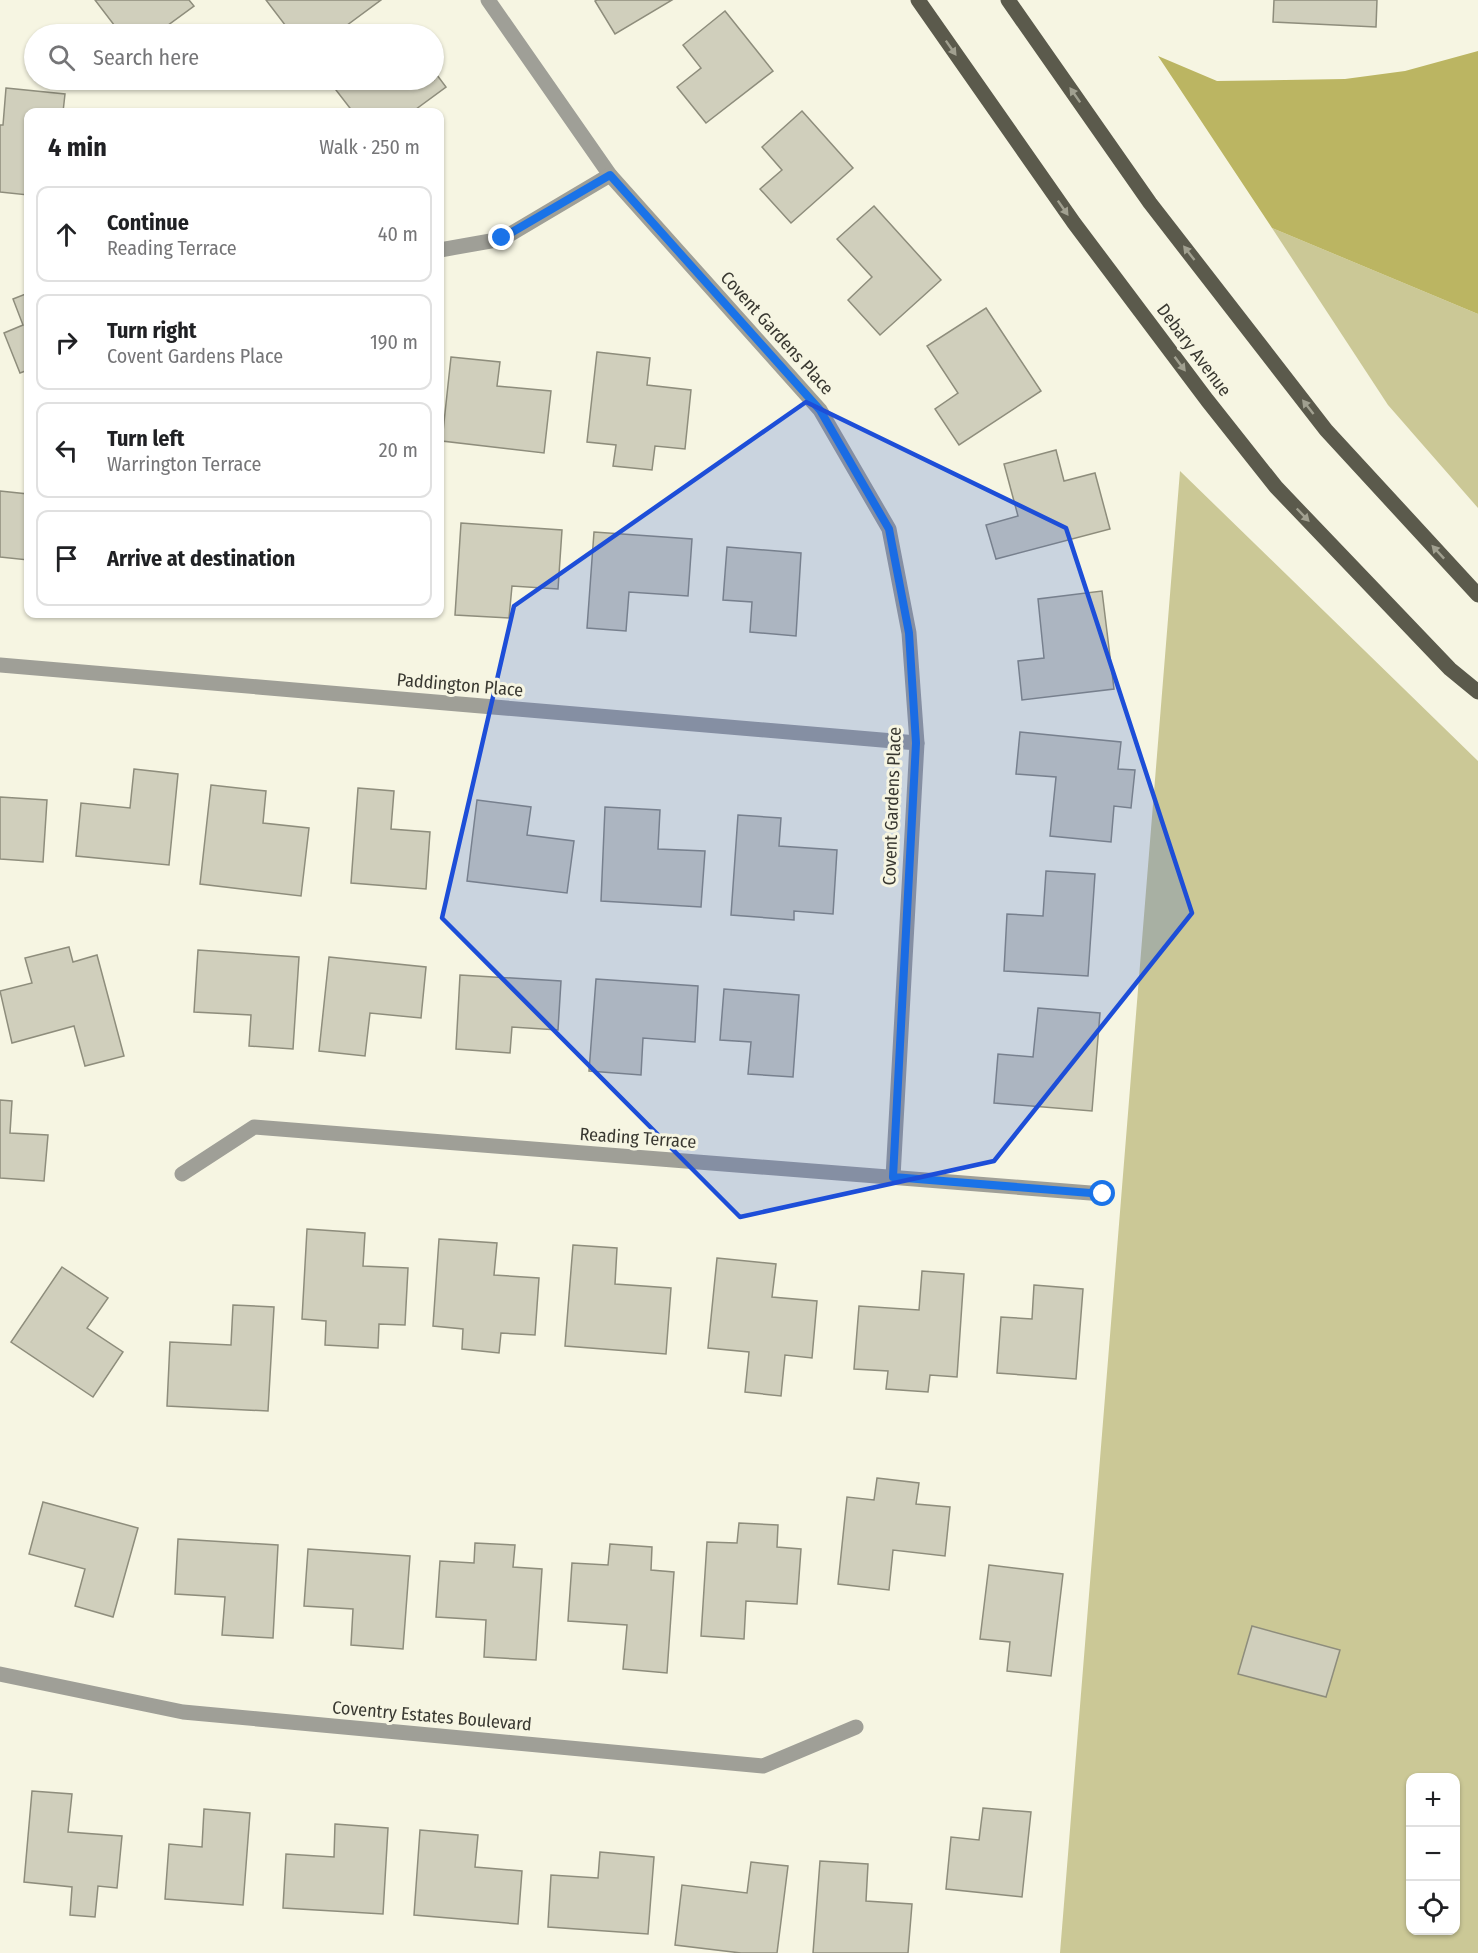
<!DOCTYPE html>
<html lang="en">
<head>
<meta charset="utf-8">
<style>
	:root { --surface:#fff; --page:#f2f2f2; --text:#202124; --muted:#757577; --line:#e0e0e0 }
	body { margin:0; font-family:"Fira Sans Condensed",sans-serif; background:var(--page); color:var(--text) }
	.controls { position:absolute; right:18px; bottom:18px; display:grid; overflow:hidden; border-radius:12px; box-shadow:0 2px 4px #0004 }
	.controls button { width:54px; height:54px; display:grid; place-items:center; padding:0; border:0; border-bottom:2px solid var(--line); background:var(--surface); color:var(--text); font:30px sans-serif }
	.stop { position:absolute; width:18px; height:18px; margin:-14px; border:4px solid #1a73e8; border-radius:50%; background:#fff }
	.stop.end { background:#1a73e8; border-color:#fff; box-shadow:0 2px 6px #0008 }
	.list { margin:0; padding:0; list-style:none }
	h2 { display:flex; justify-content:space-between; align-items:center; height:78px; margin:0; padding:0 24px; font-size:26px }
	h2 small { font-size:20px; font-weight:400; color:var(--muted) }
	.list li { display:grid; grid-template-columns:39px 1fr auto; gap:18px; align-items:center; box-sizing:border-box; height:96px; margin:0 12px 12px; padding:0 12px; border:2px solid var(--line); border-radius:12px }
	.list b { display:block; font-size:22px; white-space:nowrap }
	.list p { margin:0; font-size:20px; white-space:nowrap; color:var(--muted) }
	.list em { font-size:20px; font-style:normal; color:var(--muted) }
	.icon { flex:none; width:33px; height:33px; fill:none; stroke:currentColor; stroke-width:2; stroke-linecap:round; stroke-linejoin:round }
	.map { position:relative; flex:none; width:1478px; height:1953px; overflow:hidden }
	.search { position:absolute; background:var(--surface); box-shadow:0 2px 4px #0004; left:24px; top:24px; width:420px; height:66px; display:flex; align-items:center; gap:15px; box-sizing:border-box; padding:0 21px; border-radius:33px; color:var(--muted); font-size:22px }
	.panel { position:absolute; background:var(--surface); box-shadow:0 2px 4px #0004; left:24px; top:108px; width:420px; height:510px; border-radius:12px }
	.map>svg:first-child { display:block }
	.green { fill:#cbc896; fill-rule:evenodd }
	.water { fill:#bbb562 }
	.building { fill:#d0cfbc; stroke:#8e8d7c; stroke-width:1.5 }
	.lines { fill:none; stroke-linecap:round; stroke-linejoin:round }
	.minor { stroke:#9f9f97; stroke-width:15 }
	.major { stroke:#5b5a4c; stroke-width:15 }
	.oneway { fill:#a1a090 }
	.route { stroke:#1a73e8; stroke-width:8 }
	.marked { fill:#1d4ed8; fill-opacity:0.2; stroke:#1d4ed8; stroke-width:4.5; stroke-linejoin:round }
	.labels { text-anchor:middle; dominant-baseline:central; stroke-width:6; stroke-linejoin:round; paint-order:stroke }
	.street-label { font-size:18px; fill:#393831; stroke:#f6f5e2 }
</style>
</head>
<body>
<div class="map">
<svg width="1478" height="1953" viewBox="0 0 1478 1953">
	<rect width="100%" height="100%" fill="#f6f5e2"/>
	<!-- green -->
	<g class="green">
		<polygon points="1272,228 1478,314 1478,508 1388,405"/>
		<path d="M1180,471l298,290v1192h-418zM1410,1778h46v152h-46z"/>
	</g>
	<!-- water -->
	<polygon class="water" points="1478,51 1478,314 1272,228 1158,56 1217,81 1345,79 1405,71"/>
	<!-- building -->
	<g class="building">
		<polygon points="95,0 189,0 194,6 167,26 173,34 121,34"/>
		<polygon points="266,0 381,0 335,34 292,34"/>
		<polygon points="597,0 672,0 615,34 595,1"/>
		<polygon points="1274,0 1377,0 1376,27 1273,22"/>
		<polygon points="725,11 773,71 706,123 677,87 701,68 683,45"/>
		<polygon points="434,71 446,87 412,112 353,112 329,81 434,80"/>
		<polygon points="6,88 65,94 63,112 28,112 28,195 0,192 0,125 3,125"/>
		<polygon points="802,111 853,168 791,223 760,189 782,170 762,147"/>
		<polygon points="874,206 941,280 880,335 848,300 872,277 837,239"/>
		<polygon points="28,293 28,370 20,373 4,333 23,325 13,299"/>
		<polygon points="986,308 1041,391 959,445 935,409 958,393 927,346"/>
		<polygon points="597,352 650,358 647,385 691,390 685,449 655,446 652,470 613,466 616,445 587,442"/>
		<polygon points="451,357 500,362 497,386 551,391 544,453 442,441"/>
		<polygon points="1056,450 1064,481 1095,473 1110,529 996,559 986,525 1018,516 1004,464"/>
		<polygon points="0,491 28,494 28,560 0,557"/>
		<polygon points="461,523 562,530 558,589 512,586 509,618 455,615"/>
		<polygon points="594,532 692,539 688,596 629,592 626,631 587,628"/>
		<polygon points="727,547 801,553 796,636 750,632 752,602 723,600"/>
		<polygon points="1102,591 1114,689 1022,700 1018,661 1044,658 1038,599"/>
		<polygon points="1020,732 1121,742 1118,769 1135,770 1131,808 1114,806 1111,842 1050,836 1056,777 1016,774"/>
		<polygon points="134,769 178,774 169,865 76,856 81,803 130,808"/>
		<polygon points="211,785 266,791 263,823 309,828 301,896 200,884"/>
		<polygon points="358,788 394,791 391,829 430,832 426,889 351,883"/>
		<polygon points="0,797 47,800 43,862 0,859"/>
		<polygon points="477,800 531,807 527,835 574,841 567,893 467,881"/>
		<polygon points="605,807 660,810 658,849 705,851 701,907 601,901"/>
		<polygon points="738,815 781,818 779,846 837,850 833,914 794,911 794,920 731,915"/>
		<polygon points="1046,871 1095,874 1088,976 1004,971 1007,914 1043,916"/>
		<polygon points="69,947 73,962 97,955 124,1056 85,1066 74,1026 12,1043 0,991 32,983 25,958"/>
		<polygon points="198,950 299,957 293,1049 249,1046 251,1015 194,1012"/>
		<polygon points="329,957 426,967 421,1018 370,1013 365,1056 319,1051"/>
		<polygon points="460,975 561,981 558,1030 512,1027 510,1053 456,1049"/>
		<polygon points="596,979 698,986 695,1042 643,1038 641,1075 589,1071"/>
		<polygon points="724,989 799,995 793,1077 748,1074 751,1042 720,1040"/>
		<polygon points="1038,1008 1100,1013 1092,1111 994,1103 998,1054 1033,1057"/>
		<polygon points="0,1100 12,1101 10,1133 48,1135 44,1181 0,1178"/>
		<polygon points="307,1229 365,1233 363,1266 408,1268 405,1325 379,1324 378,1348 325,1345 326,1321 302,1319"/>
		<polygon points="439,1239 497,1243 494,1275 539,1278 535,1335 501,1333 499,1353 462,1349 463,1329 433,1326"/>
		<polygon points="573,1245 617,1248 615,1284 671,1288 666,1354 565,1346"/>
		<polygon points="717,1258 776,1264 772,1297 817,1301 812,1358 785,1355 781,1396 745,1392 749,1352 708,1348"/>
		<polygon points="62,1267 108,1298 87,1328 123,1352 93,1397 11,1342"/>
		<polygon points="922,1271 964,1274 957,1377 930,1375 928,1392 886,1389 888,1371 854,1369 859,1306 919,1310"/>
		<polygon points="1034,1285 1083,1289 1076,1379 997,1373 1001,1317 1032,1319"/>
		<polygon points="233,1305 274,1307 268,1411 167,1406 170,1342 231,1345"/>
		<polygon points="877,1478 919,1483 916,1504 950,1507 945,1556 893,1550 889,1590 838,1584 847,1497 874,1500"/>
		<polygon points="43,1502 138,1528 113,1617 75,1606 85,1569 29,1554"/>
		<polygon points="739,1523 778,1525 777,1547 801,1549 797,1604 746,1601 744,1639 701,1636 707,1542 737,1543"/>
		<polygon points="178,1539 278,1545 273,1638 222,1635 225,1597 175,1594"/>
		<polygon points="475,1543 515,1545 513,1567 542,1569 536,1660 484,1657 486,1620 436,1617 440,1561 474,1563"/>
		<polygon points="610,1544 652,1547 651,1570 674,1572 667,1673 623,1669 627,1625 568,1621 572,1563 608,1565"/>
		<polygon points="308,1549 410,1556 403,1649 351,1645 353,1609 304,1606"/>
		<polygon points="989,1565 1063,1574 1051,1676 1007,1671 1010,1642 980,1639"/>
		<polygon points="1252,1626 1340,1650 1326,1697 1238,1674"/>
		<polygon points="32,1791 72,1794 68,1832 122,1836 117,1888 98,1886 95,1917 70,1915 72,1887 24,1882"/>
		<polygon points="983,1808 1031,1812 1022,1897 946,1889 951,1837 979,1840"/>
		<polygon points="204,1809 250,1813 243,1905 165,1899 169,1844 202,1847"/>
		<polygon points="335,1824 388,1828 383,1914 283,1908 286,1854 334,1857"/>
		<polygon points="420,1830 478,1835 475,1867 522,1871 518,1924 414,1915"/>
		<polygon points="600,1852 654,1857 648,1934 548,1927 551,1875 598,1878"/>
		<polygon points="820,1861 868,1864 866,1901 912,1904 908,1953 813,1953"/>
		<polygon points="751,1862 788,1866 777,1953 741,1953 675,1945 682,1885 747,1893"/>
	</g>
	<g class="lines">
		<!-- minor -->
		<g class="minor">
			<polyline points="488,0 610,175 820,410 889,529 909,633 917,743 893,1177"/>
			<polyline points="440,250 502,239 610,175"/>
			<polyline points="0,665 917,743"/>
			<polyline points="182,1174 254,1127 1103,1194"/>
			<polyline points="0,1674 183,1712 763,1766 856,1727"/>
		</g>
		<!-- major -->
		<g class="major">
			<polyline points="918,0 1074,223 1207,400 1276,487 1450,669 1478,692"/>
			<polyline points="1008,0 1150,203 1326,430 1478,595"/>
		</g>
	</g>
	<!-- one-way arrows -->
	<defs><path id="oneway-solid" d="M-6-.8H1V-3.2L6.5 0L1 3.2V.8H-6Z" transform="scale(1.5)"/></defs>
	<g class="oneway">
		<use href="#oneway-solid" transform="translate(951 48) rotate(55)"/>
		<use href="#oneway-solid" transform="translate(1075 95) rotate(-125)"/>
		<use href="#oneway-solid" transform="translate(1063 208) rotate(55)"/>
		<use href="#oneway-solid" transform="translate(1189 253) rotate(-128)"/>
		<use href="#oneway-solid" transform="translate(1180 364) rotate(53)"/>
		<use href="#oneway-solid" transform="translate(1308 407) rotate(-128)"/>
		<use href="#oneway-solid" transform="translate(1303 515) rotate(46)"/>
		<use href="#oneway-solid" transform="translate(1438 552) rotate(-133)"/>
	</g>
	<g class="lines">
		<!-- route -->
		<polyline class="route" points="502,238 610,175 820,410 889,529 909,633 916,743 893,1177 1103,1194"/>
	</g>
	<!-- marked area -->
	<path class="marked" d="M806,402l260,126 126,385 -198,248 -254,56 -298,-299 72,-312z"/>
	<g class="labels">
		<!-- street labels -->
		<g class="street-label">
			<text transform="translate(777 333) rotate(48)">Covent Gardens Place</text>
			<text transform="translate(1194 350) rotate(53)">Debary Avenue</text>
			<text transform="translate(460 685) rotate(5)">Paddington Place</text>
			<text transform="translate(892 806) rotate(-88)">Covent Gardens Place</text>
			<text transform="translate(638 1138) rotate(4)">Reading Terrace</text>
			<text transform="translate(432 1716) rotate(5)">Coventry Estates Boulevard</text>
		</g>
	</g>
</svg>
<div class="controls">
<button>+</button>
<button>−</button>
<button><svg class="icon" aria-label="locate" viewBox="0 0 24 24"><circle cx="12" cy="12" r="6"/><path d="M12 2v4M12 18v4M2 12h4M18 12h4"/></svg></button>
</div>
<div class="stop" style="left:1103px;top:1194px"></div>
<div class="stop end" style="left:502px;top:238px"></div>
<div class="search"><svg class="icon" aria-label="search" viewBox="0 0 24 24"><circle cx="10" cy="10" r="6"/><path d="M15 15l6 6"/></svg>Search here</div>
<section class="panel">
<h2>4 min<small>Walk · 250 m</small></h2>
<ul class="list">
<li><svg class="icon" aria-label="ahead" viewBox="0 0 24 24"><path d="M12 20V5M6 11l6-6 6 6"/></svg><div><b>Continue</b><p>Reading Terrace</p></div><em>40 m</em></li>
<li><svg class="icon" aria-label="right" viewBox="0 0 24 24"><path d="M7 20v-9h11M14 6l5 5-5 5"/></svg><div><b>Turn right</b><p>Covent Gardens Place</p></div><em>190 m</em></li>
<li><svg class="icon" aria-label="left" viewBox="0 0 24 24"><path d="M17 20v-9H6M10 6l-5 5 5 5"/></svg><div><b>Turn left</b><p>Warrington Terrace</p></div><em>20 m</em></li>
<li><svg class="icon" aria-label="arrive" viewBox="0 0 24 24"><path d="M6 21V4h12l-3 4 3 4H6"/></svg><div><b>Arrive at destination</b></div></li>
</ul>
</section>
</div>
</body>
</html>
